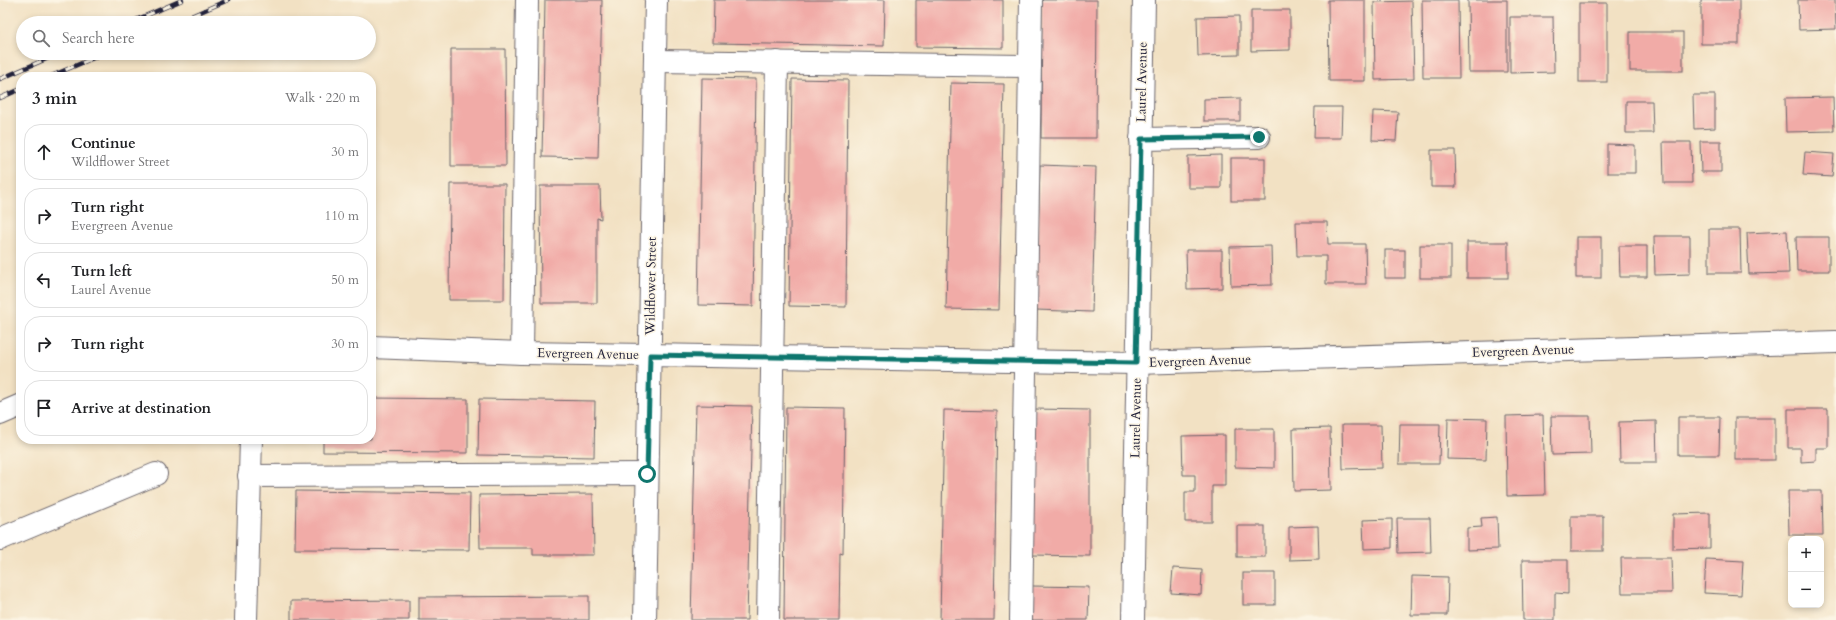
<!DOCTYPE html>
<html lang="en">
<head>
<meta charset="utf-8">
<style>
	:root { --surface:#fff; --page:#f2f2f2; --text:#202124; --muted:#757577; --line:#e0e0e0 }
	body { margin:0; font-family:Cardo,serif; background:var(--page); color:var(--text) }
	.controls { position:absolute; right:12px; bottom:12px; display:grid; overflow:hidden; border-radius:8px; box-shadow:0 2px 6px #0003 }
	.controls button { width:36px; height:36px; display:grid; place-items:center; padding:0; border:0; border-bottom:1px solid var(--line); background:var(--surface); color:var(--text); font:20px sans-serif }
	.stop { position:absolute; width:12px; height:12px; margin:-9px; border:3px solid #0f766e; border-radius:50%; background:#fff }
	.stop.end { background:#0f766e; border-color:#fff; box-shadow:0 1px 4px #0008 }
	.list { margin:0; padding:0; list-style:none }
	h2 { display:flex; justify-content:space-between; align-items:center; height:52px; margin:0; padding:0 16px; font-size:17px }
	h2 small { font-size:13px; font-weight:400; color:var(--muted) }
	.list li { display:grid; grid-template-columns:26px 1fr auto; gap:12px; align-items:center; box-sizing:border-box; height:56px; margin:0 8px 8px; padding:0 8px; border:1px solid var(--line); border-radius:16px }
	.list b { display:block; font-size:15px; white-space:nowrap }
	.list p { margin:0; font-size:13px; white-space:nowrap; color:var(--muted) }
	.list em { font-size:13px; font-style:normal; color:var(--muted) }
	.icon { flex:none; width:22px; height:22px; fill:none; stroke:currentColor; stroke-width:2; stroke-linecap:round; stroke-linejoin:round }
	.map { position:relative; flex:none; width:1836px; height:620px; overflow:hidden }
	.search { position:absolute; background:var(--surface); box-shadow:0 2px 6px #0003; left:16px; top:16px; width:360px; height:44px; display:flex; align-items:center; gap:10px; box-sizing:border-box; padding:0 14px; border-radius:22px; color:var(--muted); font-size:15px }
	.panel { position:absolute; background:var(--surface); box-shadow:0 2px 6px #0003; left:16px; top:72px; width:360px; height:372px; border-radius:16px }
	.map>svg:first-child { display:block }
	.building { fill:#f1aba7 }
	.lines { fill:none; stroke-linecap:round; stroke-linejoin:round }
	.minor-casing { stroke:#6b656b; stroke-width:24 }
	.minor { stroke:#fff; stroke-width:22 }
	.rail-casing { stroke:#22223b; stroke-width:4.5 }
	.rail { stroke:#fcf5e5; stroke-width:3; stroke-dasharray:9; stroke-linecap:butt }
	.route { stroke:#0f766e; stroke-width:5 }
	.labels { text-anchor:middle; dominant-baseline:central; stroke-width:3; stroke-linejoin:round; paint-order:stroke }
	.street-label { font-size:13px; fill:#22223b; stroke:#fcf5e5 }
</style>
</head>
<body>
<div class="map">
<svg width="1836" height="620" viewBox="0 0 1836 620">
	<rect width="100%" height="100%" fill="#fcf5e5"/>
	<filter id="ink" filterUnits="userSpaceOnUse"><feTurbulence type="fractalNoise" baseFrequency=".025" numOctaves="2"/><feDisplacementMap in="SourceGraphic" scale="8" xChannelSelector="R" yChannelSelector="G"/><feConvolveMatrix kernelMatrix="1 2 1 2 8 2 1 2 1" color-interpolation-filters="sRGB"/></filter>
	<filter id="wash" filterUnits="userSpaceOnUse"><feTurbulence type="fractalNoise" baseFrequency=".012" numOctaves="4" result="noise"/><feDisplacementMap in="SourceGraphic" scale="16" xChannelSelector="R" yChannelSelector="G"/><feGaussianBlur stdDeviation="0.9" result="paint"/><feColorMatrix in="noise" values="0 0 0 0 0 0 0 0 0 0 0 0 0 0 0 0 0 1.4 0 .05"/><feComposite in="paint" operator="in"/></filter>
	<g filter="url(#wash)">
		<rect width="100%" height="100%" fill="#f2e1c3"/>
		<g id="blocks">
			<!-- building -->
			<g class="building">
				<polygon points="545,0 602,0 598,158 542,157"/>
				<polygon points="714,0 885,0 884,46 713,43"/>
				<polygon points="916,0 1003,0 1003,48 916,47"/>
				<polygon points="1042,0 1097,0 1096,138 1041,138"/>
				<polygon points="1328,0 1365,0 1365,81 1329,81"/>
				<polygon points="1422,0 1458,0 1459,78 1423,78"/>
				<polygon points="1468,0 1507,0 1507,72 1469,72"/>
				<rect x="1701" y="0" width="38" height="44"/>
				<polygon points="1798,0 1835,0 1836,29 1799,30"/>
				<polygon points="1412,1 1414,79 1375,80 1374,2"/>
				<rect x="1579" y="3" width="28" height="79"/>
				<polygon points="1251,10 1290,10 1290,50 1251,51"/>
				<polygon points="1239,16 1239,55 1198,56 1197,17"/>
				<polygon points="1510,17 1553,17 1554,72 1510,73"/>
				<rect x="1630" y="32" width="53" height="39"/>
				<polygon points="451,49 505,49 506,166 451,166"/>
				<polygon points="702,78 756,79 753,306 698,305"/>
				<polygon points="792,79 848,80 846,307 789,306"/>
				<polygon points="951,83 1004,84 999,310 946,309"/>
				<polygon points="1693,95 1715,95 1715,128 1694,129"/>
				<polygon points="1833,97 1834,131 1786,132 1785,98"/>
				<polygon points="1240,98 1240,121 1204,121 1204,99"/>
				<polygon points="1626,101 1652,101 1653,133 1626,133"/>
				<polygon points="1315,107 1342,107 1341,138 1314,138"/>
				<polygon points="1373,111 1398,112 1396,141 1372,140"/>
				<polygon points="1700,141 1721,141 1721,172 1701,172"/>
				<polygon points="1663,142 1691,142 1692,183 1664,183"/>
				<polygon points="1607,144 1635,145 1635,173 1607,173"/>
				<polygon points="1431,150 1455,150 1456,187 1431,187"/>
				<polygon points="1805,152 1834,154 1832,177 1803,175"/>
				<polygon points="1221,155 1221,188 1188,188 1188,156"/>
				<rect x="1231" y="158" width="34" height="43"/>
				<polygon points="1040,165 1096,167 1092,312 1036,310"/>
				<polygon points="450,184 505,184 504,300 449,300"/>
				<polygon points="540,186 600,186 601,219 597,218 597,303 541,303"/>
				<polygon points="1296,222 1327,222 1328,244 1365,244 1366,284 1326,284 1326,256 1297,256"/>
				<polygon points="1709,229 1740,229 1741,273 1709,273"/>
				<polygon points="1787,231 1789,273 1749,274 1747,233"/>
				<polygon points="1654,236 1690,236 1690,274 1655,275"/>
				<rect x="1576" y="237" width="25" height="41"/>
				<polygon points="1796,237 1829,237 1829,271 1797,271"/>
				<rect x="1467" y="242" width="41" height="36"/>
				<rect x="1420" y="245" width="31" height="33"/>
				<polygon points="1271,246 1272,285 1231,286 1230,247"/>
				<polygon points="1619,246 1647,246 1647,277 1620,277"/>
				<polygon points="1186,250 1222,250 1222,288 1187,289"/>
				<rect x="1385" y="250" width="20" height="28"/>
				<polygon points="371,398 468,399 468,453 323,452 323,439 371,439"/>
				<polygon points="479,399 595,401 594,457 478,455"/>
				<polygon points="696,405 752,406 747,620 691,620"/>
				<polygon points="786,407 845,408 843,554 840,553 839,620 784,620"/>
				<polygon points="1034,409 1090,410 1090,556 1032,555"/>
				<polygon points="1788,409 1828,409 1828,448 1816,448 1816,461 1801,462 1801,448 1788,448"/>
				<polygon points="944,410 997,411 994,620 940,620"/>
				<polygon points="1543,415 1545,495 1507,496 1506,416"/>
				<polygon points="1551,416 1590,416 1591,454 1552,455"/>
				<polygon points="1678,417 1720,417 1719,455 1678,455"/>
				<polygon points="1448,418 1487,419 1486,460 1447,459"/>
				<rect x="1735" y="418" width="40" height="42"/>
				<polygon points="1656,421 1657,462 1620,462 1619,422"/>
				<polygon points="1400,424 1440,424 1439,464 1399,464"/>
				<polygon points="1342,425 1381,425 1382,468 1343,469"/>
				<polygon points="1330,428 1331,490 1294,491 1293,429"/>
				<polygon points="1235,429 1274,429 1274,468 1235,467"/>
				<polygon points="1225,435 1225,486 1212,486 1212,522 1185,522 1185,492 1195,492 1195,475 1183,475 1182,436"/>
				<polygon points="296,491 470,493 469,550 295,549"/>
				<polygon points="1788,491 1822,491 1823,535 1789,535"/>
				<polygon points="593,494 594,555 533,555 533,548 480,548 479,495"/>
				<polygon points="1710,513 1710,548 1673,549 1673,514"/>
				<rect x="1571" y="516" width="32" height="35"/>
				<polygon points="1497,517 1498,549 1467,550 1467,528 1482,527 1481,518"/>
				<polygon points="1397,518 1430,518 1431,552 1398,553"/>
				<polygon points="1392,519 1392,548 1364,549 1363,520"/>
				<rect x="1237" y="526" width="28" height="31"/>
				<polygon points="1318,526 1319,559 1289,560 1289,527"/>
				<polygon points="1621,558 1671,558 1672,593 1622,593"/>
				<polygon points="1706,559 1743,561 1741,595 1704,593"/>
				<polygon points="1522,560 1568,560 1568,594 1555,593 1555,620 1523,620"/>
				<polygon points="1173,568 1202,570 1201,595 1171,593"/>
				<rect x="1243" y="573" width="32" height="32"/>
				<polygon points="1412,576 1448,577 1447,615 1411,615"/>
				<polygon points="1032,586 1089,587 1088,620 1031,620"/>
				<polygon points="589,596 589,620 419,620 419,597"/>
				<polygon points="409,600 409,620 291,620 291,601"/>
			</g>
		</g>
	</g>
	<g filter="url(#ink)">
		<use href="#blocks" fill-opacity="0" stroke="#6b656b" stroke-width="1"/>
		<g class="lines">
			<defs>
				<g id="minor">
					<polyline points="655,61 1030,66"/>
					<polyline points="1141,139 1259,137"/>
					<polyline points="371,347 522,353 1136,363 1836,342"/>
					<polyline points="522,353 527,0"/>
					<polyline points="0,414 21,405"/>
					<polyline points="249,476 647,474"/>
					<polyline points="0,539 156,474"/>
					<polyline points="246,620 251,439"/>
					<polyline points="645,620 656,0"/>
					<polyline points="768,620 777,62"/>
					<polyline points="1021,620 1031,0"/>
					<polyline points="1133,620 1144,0"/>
				</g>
			</defs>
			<!-- minor casing -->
			<use href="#minor" class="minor-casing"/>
			<!-- minor -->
			<use href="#minor" class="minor"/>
			<defs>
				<g id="rail">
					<polyline points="129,23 182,0"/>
					<polyline points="175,23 228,0"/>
					<polyline points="49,77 105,53"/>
					<polyline points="0,79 60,53"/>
					<polyline points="0,98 21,89"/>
				</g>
			</defs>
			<!-- rail casing -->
			<use href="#rail" class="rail-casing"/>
			<!-- rail -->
			<use href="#rail" class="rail"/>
		</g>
	</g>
	<g class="lines" filter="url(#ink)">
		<!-- route -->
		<polyline class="route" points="647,474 650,355 1136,363 1141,139 1259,137"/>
	</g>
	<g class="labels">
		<!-- street labels -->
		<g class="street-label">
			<text transform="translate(1142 82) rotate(-89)">Laurel Avenue</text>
			<text transform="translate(651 286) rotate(-89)">Wildflower Street</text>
			<text transform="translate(1523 351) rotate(-2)">Evergreen Avenue</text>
			<text transform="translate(588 354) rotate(1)">Evergreen Avenue</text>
			<text transform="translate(1200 361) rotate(-2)">Evergreen Avenue</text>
			<text transform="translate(1136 418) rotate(-89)">Laurel Avenue</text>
		</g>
	</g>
</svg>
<div class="controls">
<button>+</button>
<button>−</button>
</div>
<div class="stop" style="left:647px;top:474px"></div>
<div class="stop end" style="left:1259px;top:137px"></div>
<div class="search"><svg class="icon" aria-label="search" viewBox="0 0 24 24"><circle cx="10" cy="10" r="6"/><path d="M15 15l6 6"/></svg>Search here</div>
<section class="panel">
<h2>3 min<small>Walk · 220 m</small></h2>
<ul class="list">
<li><svg class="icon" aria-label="ahead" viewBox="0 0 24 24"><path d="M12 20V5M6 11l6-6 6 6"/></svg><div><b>Continue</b><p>Wildflower Street</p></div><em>30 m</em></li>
<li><svg class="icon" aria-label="right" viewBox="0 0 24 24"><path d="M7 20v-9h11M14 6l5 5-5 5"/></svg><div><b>Turn right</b><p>Evergreen Avenue</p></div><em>110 m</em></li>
<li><svg class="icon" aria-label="left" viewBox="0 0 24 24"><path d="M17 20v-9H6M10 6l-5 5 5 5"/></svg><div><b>Turn left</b><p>Laurel Avenue</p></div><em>50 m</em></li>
<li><svg class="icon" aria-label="right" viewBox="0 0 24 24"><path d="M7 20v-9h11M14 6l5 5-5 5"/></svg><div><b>Turn right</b></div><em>30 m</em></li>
<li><svg class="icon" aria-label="arrive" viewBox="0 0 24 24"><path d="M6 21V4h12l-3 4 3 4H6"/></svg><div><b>Arrive at destination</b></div></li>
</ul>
</section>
</div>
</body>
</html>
